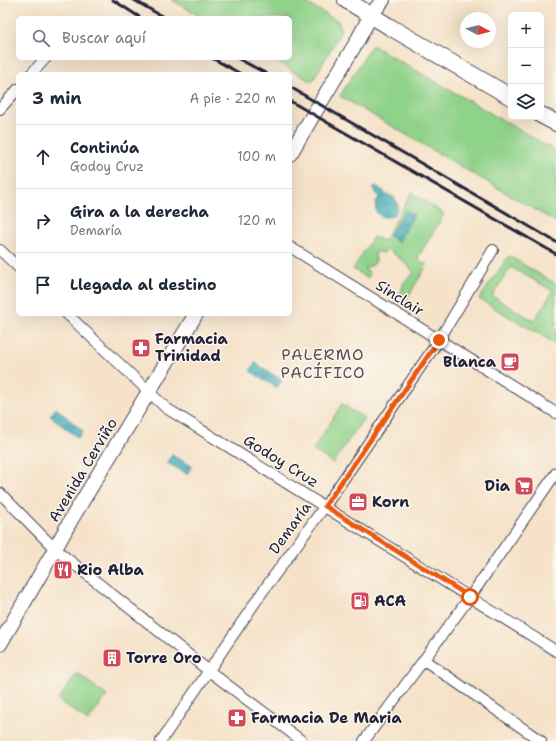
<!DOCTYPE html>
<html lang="es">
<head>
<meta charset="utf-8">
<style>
	:root { --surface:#fff; --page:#f6f6f7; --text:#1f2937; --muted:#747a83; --line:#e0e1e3 }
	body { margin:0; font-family:"Shantell Sans",sans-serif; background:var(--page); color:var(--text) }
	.controls { position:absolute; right:12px; top:12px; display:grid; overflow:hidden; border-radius:6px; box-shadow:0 4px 16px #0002 }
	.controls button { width:36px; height:36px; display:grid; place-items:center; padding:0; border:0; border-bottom:1px solid var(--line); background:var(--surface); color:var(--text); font:20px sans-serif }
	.compass { position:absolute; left:460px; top:12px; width:36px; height:36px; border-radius:50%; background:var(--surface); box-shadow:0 4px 16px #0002; rotate:97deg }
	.stop { position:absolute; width:12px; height:12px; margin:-9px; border:3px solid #ea580c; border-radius:50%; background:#fff }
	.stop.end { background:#ea580c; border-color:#fff; box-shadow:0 1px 4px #0008 }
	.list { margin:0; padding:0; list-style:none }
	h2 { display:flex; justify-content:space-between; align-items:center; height:52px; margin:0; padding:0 16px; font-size:17px }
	h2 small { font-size:13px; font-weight:400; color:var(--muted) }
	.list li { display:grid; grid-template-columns:26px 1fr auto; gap:12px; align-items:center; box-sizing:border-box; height:64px; padding:0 16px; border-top:1px solid var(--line) }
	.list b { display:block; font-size:15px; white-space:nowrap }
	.list p { margin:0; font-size:13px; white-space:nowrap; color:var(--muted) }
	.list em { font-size:13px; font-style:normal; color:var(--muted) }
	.icon { flex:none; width:22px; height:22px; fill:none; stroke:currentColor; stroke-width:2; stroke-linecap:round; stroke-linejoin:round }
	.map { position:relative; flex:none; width:556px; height:741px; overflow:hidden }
	.search { position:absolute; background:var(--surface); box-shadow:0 4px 16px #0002; left:16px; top:16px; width:276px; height:44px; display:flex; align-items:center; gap:10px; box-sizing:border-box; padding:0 14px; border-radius:6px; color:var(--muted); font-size:15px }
	.panel { position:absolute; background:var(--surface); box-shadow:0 4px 16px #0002; left:16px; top:72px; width:276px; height:244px; border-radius:6px }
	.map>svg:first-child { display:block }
	.green { fill:#8fd28a; stroke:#587a62; fill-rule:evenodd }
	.water { fill:url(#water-waves); stroke:#2e667a }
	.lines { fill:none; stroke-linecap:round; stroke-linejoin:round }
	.minor-casing { stroke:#423f50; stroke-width:12 }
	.secondary-casing { stroke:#423f50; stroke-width:16 }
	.primary-casing { stroke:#423f50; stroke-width:18 }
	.minor { stroke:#fff; stroke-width:10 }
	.secondary { stroke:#fff; stroke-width:14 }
	.primary { stroke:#fff; stroke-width:16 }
	.rail { stroke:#22223b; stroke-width:3 }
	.route { stroke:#ea580c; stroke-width:5 }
	.labels { text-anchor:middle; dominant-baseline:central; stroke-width:3; stroke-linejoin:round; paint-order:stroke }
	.street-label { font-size:15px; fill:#22223b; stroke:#fbf7ec }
	.poi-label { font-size:15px; font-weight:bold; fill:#22223b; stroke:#fbf7ec; text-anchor:start }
	.neighbourhood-label { font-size:16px; letter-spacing:1px; fill:#604b57; stroke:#fbf7ec }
</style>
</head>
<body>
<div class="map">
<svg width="556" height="741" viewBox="0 0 556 741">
	<defs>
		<pattern id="water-waves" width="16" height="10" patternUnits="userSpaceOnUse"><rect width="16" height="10" fill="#3baab8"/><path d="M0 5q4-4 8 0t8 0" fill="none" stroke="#318a97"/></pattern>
	</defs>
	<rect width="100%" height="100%" fill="#fbf7ec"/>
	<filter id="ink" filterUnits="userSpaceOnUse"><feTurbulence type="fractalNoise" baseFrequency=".025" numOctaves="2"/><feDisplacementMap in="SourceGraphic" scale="8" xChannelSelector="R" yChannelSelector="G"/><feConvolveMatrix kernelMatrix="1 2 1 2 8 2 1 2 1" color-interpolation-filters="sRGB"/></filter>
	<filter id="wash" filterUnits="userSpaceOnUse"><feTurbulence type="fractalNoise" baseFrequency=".012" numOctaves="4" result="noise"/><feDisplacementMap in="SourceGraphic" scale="16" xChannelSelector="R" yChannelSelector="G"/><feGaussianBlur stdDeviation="0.9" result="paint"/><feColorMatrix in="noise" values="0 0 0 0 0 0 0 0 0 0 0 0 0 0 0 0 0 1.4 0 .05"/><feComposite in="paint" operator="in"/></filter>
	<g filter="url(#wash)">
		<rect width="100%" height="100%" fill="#f5e2c9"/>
		<!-- green -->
		<g class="green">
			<polygon points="172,0 301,0 338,21 341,28 339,35 312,82 271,58 290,58 290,18 203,18"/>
			<polygon points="372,45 556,151 556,222 340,96"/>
			<path d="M412,192l32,22 -27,45 10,6 -21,35 -11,-7 6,1c3,-15 2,-11 13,-21l-8,-10 -19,-14 -3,4 -9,-1 1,9 -3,4 -8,3 5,7 -3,3 -14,-9 20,-32 11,4z"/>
			<path d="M509,256l47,28v41l-2,3 2,1v15l-77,-45zM511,267l42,24 -19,30 -42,-25z"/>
			<polygon points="342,404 364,418 333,463 313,450"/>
			<polygon points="77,673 107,696 88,721 58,700"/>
		</g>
		<!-- water -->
		<g class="water">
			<path d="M376,186l9,6 -2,3c18,-3 20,22 4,22 -13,1 -14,-13 -8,-20l-7,-9z"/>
			<polygon points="405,210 414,215 398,242 389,236"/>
			<polygon points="255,363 282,380 277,388 250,371"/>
			<polygon points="56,408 83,431 78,438 50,416"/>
			<polygon points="172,455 192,466 187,474 167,463"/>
		</g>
	</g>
	<g filter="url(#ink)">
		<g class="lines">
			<defs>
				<g id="minor">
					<polyline points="31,74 46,58"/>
					<polyline points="0,109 18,89"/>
					<polyline points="290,247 556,413"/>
					<polyline points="0,250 18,267"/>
					<polyline points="67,314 166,408 556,651"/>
					<polyline points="0,493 55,549 209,671 302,741"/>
					<polyline points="424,660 541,741"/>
					<polyline points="161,741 263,591 325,506 439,340 493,250"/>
					<polyline points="364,741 470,597 556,473"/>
				</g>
				<g id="secondary">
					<polyline points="290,154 356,43 371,15 383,0"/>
					<polyline points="0,644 55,549 72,518 196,314"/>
				</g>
				<g id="primary">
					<polyline points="346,0 390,27 511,97"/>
					<polyline points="541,115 556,123"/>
				</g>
			</defs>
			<!-- minor casing -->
			<use href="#minor" class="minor-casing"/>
			<!-- secondary casing -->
			<use href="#secondary" class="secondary-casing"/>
			<!-- primary casing -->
			<use href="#primary" class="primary-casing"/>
			<!-- minor -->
			<use href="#minor" class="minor"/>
			<!-- secondary -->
			<use href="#secondary" class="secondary"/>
			<!-- primary -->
			<use href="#primary" class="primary"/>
			<!-- rail -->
			<g class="rail">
				<polyline points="113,0 141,18"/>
				<polyline points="134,0 165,18"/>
				<polyline points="212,58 241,74"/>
				<polyline points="237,58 267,74"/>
				<polyline points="290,87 556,242"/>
				<polyline points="290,101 556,254"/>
			</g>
		</g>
	</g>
	<g class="lines" filter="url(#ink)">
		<!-- route -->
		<polyline class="route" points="439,340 325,506 470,597"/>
	</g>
	<!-- icons -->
	<defs>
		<symbol id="pharmacy-square" viewBox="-11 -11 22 22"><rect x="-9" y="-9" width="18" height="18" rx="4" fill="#d1495b" stroke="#fbf7ec"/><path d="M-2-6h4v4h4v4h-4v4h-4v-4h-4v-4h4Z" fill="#fff"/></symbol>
		<symbol id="cafe-square" viewBox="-11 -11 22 22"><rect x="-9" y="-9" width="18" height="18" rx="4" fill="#d1495b" stroke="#fbf7ec"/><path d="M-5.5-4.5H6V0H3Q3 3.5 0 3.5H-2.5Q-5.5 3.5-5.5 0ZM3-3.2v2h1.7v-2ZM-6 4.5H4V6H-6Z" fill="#fff"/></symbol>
		<symbol id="supermarket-square" viewBox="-11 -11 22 22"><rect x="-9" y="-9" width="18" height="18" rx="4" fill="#d1495b" stroke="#fbf7ec"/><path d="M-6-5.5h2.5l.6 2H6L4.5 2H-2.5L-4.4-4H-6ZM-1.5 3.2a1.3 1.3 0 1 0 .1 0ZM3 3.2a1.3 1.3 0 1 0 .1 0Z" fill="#fff"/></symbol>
		<symbol id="office-square" viewBox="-11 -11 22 22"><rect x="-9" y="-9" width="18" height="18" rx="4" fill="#d1495b" stroke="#fbf7ec"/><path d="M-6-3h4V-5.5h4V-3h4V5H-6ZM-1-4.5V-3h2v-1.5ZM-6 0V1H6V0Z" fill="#fff"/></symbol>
		<symbol id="restaurant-square" viewBox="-11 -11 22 22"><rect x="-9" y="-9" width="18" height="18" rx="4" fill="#d1495b" stroke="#fbf7ec"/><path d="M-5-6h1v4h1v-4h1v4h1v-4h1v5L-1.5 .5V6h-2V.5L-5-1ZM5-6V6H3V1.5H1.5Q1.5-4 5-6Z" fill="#fff"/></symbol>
		<symbol id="fuel-square" viewBox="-11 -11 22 22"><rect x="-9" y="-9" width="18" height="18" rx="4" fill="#d1495b" stroke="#fbf7ec"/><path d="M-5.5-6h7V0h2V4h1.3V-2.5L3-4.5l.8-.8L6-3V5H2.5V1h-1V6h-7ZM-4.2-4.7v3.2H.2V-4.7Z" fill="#fff"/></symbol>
		<symbol id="building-square" viewBox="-11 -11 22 22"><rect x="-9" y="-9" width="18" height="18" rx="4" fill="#d1495b" stroke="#fbf7ec"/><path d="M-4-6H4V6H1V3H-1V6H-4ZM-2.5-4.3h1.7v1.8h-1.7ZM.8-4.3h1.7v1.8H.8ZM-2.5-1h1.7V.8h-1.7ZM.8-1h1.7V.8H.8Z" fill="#fff"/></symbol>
	</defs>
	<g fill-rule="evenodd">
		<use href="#pharmacy-square" x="130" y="337" width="22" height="22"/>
		<use href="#cafe-square" x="499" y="351" width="22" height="22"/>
		<use href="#supermarket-square" x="513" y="475" width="22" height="22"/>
		<use href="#office-square" x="347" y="491" width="22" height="22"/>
		<use href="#restaurant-square" x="52" y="559" width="22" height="22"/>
		<use href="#fuel-square" x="349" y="590" width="22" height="22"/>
		<use href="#building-square" x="101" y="647" width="22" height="22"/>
		<use href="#pharmacy-square" x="226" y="707" width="22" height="22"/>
	</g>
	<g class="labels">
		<!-- street labels -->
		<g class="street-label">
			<text transform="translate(400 298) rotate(32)">Sinclair</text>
			<text transform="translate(281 461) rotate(32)">Godoy Cruz</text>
			<text transform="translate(83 470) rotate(-59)">Avenida Cerviño</text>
			<text transform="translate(290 528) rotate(-54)">Demaría</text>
		</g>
		<!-- poi labels -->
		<g class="poi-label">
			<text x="155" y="339">Farmacia<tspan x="155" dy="17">Trinidad</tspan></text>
			<text x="496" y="362" text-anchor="end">Blanca</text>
			<text x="510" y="486" text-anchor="end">Dia</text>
			<text x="372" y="502">Korn</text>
			<text x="77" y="570">Rio Alba</text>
			<text x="374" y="601">ACA</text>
			<text x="126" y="658">Torre Oro</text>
			<text x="251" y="718">Farmacia De Maria</text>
		</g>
		<!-- neighbourhood labels -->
		<g class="neighbourhood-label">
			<text x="323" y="354">PALERMO<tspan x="323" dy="18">PACÍFICO</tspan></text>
		</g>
	</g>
</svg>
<div class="controls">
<button>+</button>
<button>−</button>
<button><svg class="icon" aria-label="layers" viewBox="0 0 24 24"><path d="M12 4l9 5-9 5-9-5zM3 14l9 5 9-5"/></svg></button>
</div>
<svg class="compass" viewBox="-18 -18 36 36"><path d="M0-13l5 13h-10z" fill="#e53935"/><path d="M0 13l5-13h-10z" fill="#747a83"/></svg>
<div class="stop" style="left:470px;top:597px"></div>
<div class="stop end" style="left:439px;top:340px"></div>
<div class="search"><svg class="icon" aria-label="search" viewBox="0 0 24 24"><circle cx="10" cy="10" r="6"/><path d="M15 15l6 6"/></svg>Buscar aquí</div>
<section class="panel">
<h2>3 min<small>A pie · 220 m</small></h2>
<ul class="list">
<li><svg class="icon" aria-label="ahead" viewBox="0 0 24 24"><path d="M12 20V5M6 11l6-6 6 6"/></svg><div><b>Continúa</b><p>Godoy Cruz</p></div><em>100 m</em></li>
<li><svg class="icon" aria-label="right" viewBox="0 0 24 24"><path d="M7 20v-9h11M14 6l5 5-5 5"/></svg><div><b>Gira a la derecha</b><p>Demaría</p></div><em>120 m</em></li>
<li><svg class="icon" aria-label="arrive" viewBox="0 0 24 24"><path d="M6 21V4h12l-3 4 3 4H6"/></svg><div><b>Llegada al destino</b></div></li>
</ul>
</section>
</div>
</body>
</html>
